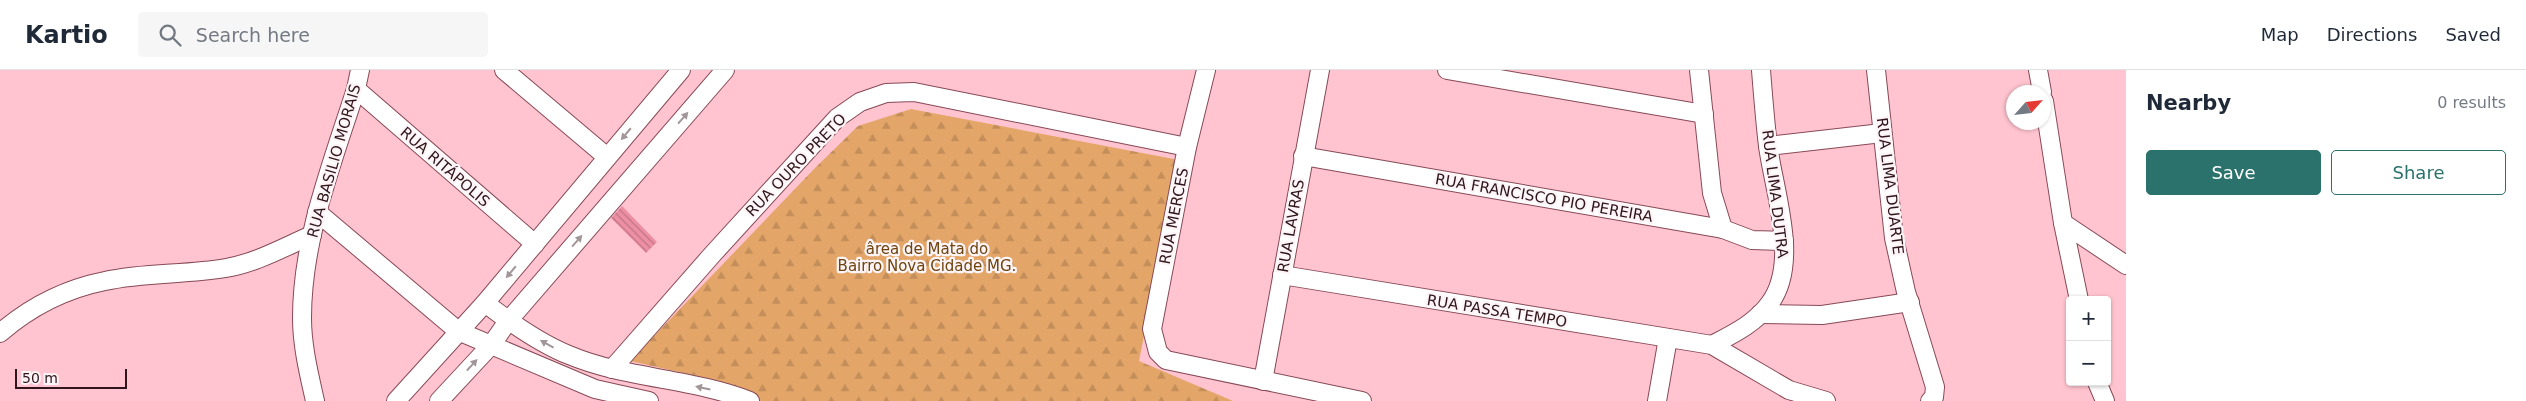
<!DOCTYPE html>
<html lang="en">
<head>
<meta charset="utf-8">
<style>
	:root { --surface:#fff; --page:#f6f6f7; --text:#1f2937; --muted:#747a83; --line:#e0e1e3; --accent:#2a726b }
	body { margin:0; font-family:"DejaVu Sans",sans-serif; background:var(--page); color:var(--text) }
	.controls { position:absolute; right:15px; bottom:15px; display:grid; overflow:hidden; border-radius:5px; box-shadow:0 1px 4px #0004 }
	.controls button { width:45px; height:45px; display:grid; place-items:center; padding:0; border:0; border-bottom:1px solid var(--line); background:var(--surface); color:var(--text); font:25px sans-serif }
	.compass { position:absolute; left:2006px; top:15px; width:45px; height:45px; border-radius:50%; background:var(--surface); box-shadow:0 1px 4px #0004; rotate:63deg }
	.scale { position:absolute; left:15px; bottom:12px; width:112px; box-sizing:border-box; padding-left:5px; border:2px solid #2f151b; border-top:0; font-size:14px; line-height:18px; white-space:nowrap; color:#2f151b; -webkit-text-stroke:4px #fcf4f6; paint-order:stroke }
	.list { margin:0; padding:0; list-style:none }
	h2 { display:flex; justify-content:space-between; align-items:center; height:65px; margin:0; padding:0 20px; font-size:21px }
	h2 small { font-size:16px; font-weight:400; color:var(--muted) }
	.actions { display:flex; gap:10px; padding:15px 20px }
	.actions a { flex:1; padding:11px 0; border:1px solid var(--accent); border-radius:5px; text-align:center; font-size:18px; color:var(--accent) }
	.actions .main { background:var(--accent); color:#fff }
	.icon { flex:none; width:28px; height:28px; fill:none; stroke:currentColor; stroke-width:2; stroke-linecap:round; stroke-linejoin:round }
	.map { position:relative; flex:none; width:2126px; height:331px; overflow:hidden }
	header { display:flex; align-items:center; gap:30px; box-sizing:border-box; height:70px; padding:0 25px; background:var(--surface); border-bottom:1px solid var(--line) }
	header strong { font-size:24px }
	nav { display:flex; gap:28px; margin-inline-start:auto; font-size:18px }
	.search { width:350px; height:45px; background:var(--page); display:flex; align-items:center; gap:12px; box-sizing:border-box; padding:0 18px; border-radius:5px; color:var(--muted); font-size:19px }
	main { display:flex }
	aside { flex:1; background:var(--surface) }
	.map>svg:first-child { display:block }
	.forest { fill:url(#forest-firs) }
	.building { fill:url(#building-back-hatch) }
	.lines { fill:none; stroke-linecap:round; stroke-linejoin:round }
	.minor-casing { stroke:#874957; stroke-width:20 }
	.minor { stroke:#fff; stroke-width:18 }
	.oneway { fill:#a19698 }
	.labels { text-anchor:middle; dominant-baseline:central; stroke-width:4.5; stroke-linejoin:round; paint-order:stroke }
	.street-label { font-size:15px; fill:#2f151b; stroke:#fcf4f6 }
	.park-label { font-size:15px; fill:#6e430d; stroke:#fcf4f6 }
</style>
</head>
<body>
<header>
<strong>Kartio</strong>
<div class="search"><svg class="icon" aria-label="search" viewBox="0 0 24 24"><circle cx="10" cy="10" r="6"/><path d="M15 15l6 6"/></svg>Search here</div>
<nav><a>Map</a><a>Directions</a><a>Saved</a></nav>
</header>
<main>
<div class="map">
<svg width="2126" height="331" viewBox="0 0 2126 331">
	<defs>
		<pattern id="forest-firs" width="22" height="20" patternUnits="userSpaceOnUse" patternTransform="scale(1.25)"><rect width="22" height="20" fill="#e3a668"/><path d="M5 1l3.5 6h-7zM16 11l3.5 6h-7z" fill="#c38e5a"/></pattern>
		<pattern id="building-back-hatch" width="6" height="6" patternUnits="userSpaceOnUse" patternTransform="scale(1.25)"><rect width="6" height="6" fill="#ed8fa4"/><path d="M-1 5l2 2M0 0l6 6M5-1l2 2" fill="none" stroke="#c07485"/></pattern>
	</defs>
	<rect width="100%" height="100%" fill="#ffc4cf"/>
	<!-- forest -->
	<polygon class="forest" points="911,39 1179,90 1139,291 1233,331 761,331 719,311 630,291 814,99 858,56"/>
	<!-- building -->
	<polygon class="building" points="622,136 657,172 646,183 611,148"/>
	<g class="lines">
		<defs>
			<g id="minor">
				<polyline points="504,0 607,87"/>
				<polyline points="1206,0 1187,77 1152,259 1158,282 1166,290 1362,331"/>
				<polyline points="1447,0 1704,44"/>
				<polyline points="1699,0 1712,123 1723,159"/>
				<polyline points="1876,0 1894,168 1906,222 1935,317 1934,327 1930,331"/>
				<polyline points="2038,0 2042,22"/>
				<polyline points="356,19 535,174"/>
				<polyline points="2044,31 2063,153 2079,230"/>
				<polyline points="1768,76 1882,63"/>
				<polyline points="1303,86 1723,159 1752,170 1784,171"/>
				<polyline points="317,142 458,261 595,319 649,331"/>
				<polyline points="2063,153 2126,195"/>
				<polyline points="1282,205 1712,275 1789,320 1826,331"/>
				<path d="M485,233c26,20 54,40 84,52 57,24 123,23 181,46"/>
				<polyline points="1760,244 1822,245 1910,232"/>
				<path d="M0,263c30,-26 65,-44 105,-52 39,-9 81,-6 121,-13 30,-5 58,-21 86,-33"/>
				<path d="M1712,275c21,-11 44,-22 58,-42 30,-41 4,-111 -2,-157 -3,-25 -5,-51 -7,-76"/>
				<polyline points="612,299 711,186 837,48 860,32 886,23 914,22 1187,77"/>
				<polyline points="1263,311 1320,0"/>
				<polyline points="2097,312 2105,331"/>
				<path d="M315,331c-6,-27 -13,-55 -13,-83 0,-79 30,-154 54,-229l4,-19"/>
				<polyline points="396,331 485,233 681,0"/>
				<polyline points="439,331 492,274 508,251 725,0"/>
				<polyline points="1657,331 1668,268"/>
			</g>
		</defs>
		<!-- minor casing -->
		<use href="#minor" class="minor-casing"/>
		<!-- minor -->
		<use href="#minor" class="minor"/>
	</g>
	<!-- one-way arrows -->
	<defs><path id="oneway-solid" d="M-6-.8H1V-3.2L6.5 0L1 3.2V.8H-6Z" transform="scale(1.25)"/></defs>
	<g class="oneway">
		<use href="#oneway-solid" transform="translate(683 48) rotate(-49)"/>
		<use href="#oneway-solid" transform="translate(626 64) rotate(130)"/>
		<use href="#oneway-solid" transform="translate(577 171) rotate(-49)"/>
		<use href="#oneway-solid" transform="translate(511 202) rotate(130)"/>
		<use href="#oneway-solid" transform="translate(547 274) rotate(-151)"/>
		<use href="#oneway-solid" transform="translate(472 295) rotate(-47)"/>
		<use href="#oneway-solid" transform="translate(703 318) rotate(-168)"/>
	</g>
	<g class="labels">
		<!-- street labels -->
		<g class="street-label">
			<text transform="translate(334 91) rotate(-74)">RUA BASILIO MORAIS</text>
			<text transform="translate(796 95) rotate(-46)">RUA OURO PRETO</text>
			<text transform="translate(445 97) rotate(41)">RUA RITÁPOLIS</text>
			<text transform="translate(1890 116) rotate(83)">RUA LIMA DUARTE</text>
			<text transform="translate(1775 124) rotate(83)">RUA LIMA DUTRA</text>
			<text transform="translate(1544 128) rotate(10)">RUA FRANCISCO PIO PEREIRA</text>
			<text transform="translate(1174 146) rotate(-79)">RUA MERCES</text>
			<text transform="translate(1291 156) rotate(-80)">RUA LAVRAS</text>
			<text transform="translate(1497 241) rotate(9)">RUA PASSA TEMPO</text>
		</g>
		<!-- park labels -->
		<g class="park-label">
			<text x="927" y="179">ârea de Mata do<tspan x="927" dy="17">Bairro Nova Cidade MG.</tspan></text>
		</g>
	</g>
</svg>
<div class="controls">
<button>+</button>
<button>−</button>
</div>
<svg class="compass" viewBox="-18 -18 36 36"><path d="M0-13l5 13h-10z" fill="#e53935"/><path d="M0 13l5-13h-10z" fill="#747a83"/></svg>
<div class="scale">50 m</div>
</div>
<aside>
<h2>Nearby<small>0 results</small></h2>
<ul class="list">
</ul>
<div class="actions"><a class="main">Save</a><a>Share</a></div>
</aside>
</main>
</body>
</html>
